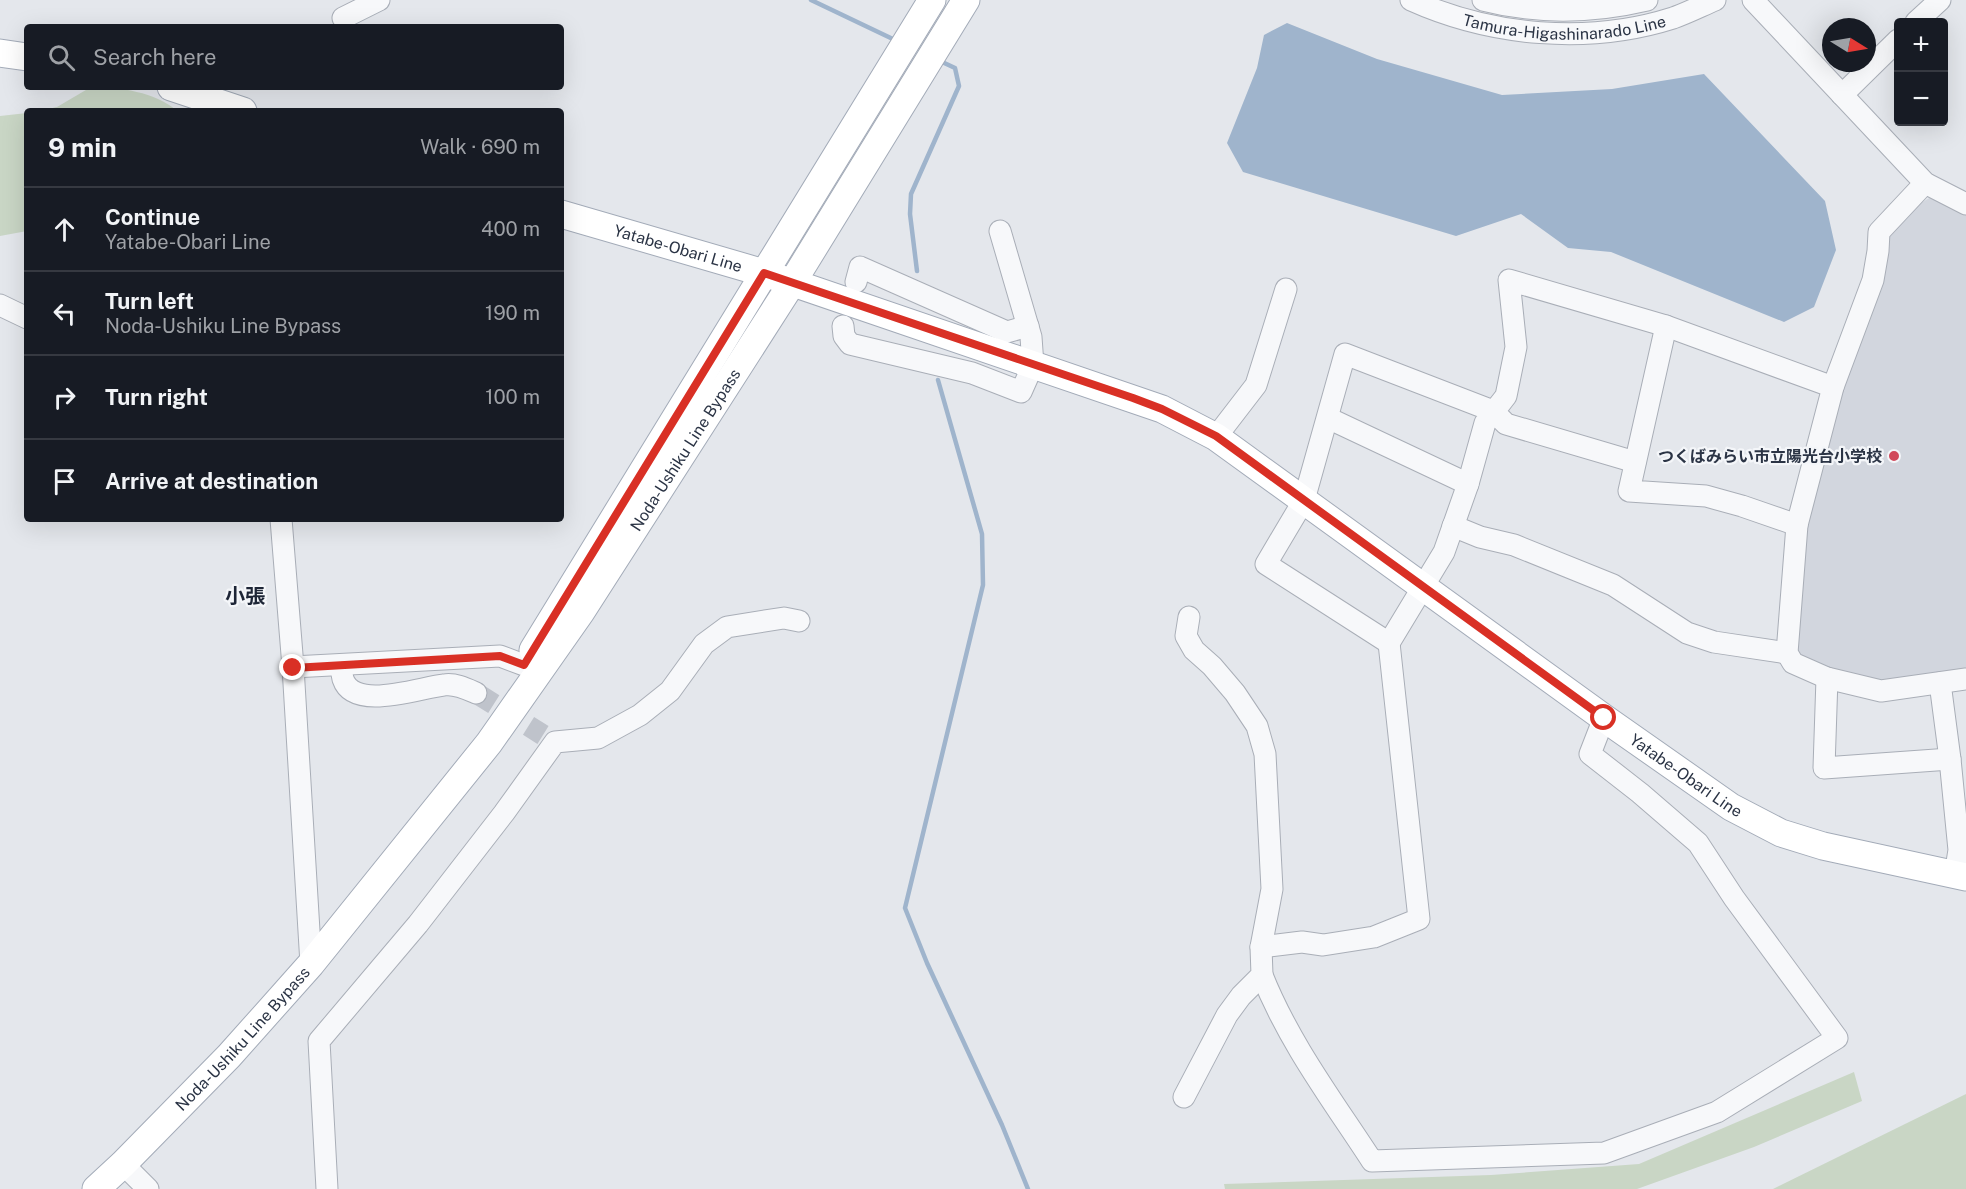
<!DOCTYPE html>
<html lang="en">
<head>
<meta charset="utf-8">
<style>
	:root { --surface:#171b24; --page:#20242c; --text:#f1f3f6; --muted:#9ea1a6; --line:#363941 }
	body { margin:0; font-family:"Public Sans","Noto Sans JP",sans-serif; background:var(--page); color:var(--text) }
	.controls { position:absolute; right:18px; top:18px; display:grid; overflow:hidden; border-radius:6px; box-shadow:0 6px 24px #0002 }
	.controls button { width:54px; height:54px; display:grid; place-items:center; padding:0; border:0; border-bottom:2px solid var(--line); background:var(--surface); color:var(--text); font:30px sans-serif }
	.compass { position:absolute; left:1822px; top:18px; width:54px; height:54px; border-radius:50%; background:var(--surface); box-shadow:0 6px 24px #0002; rotate:101deg }
	.stop { position:absolute; width:18px; height:18px; margin:-14px; border:4px solid #d93025; border-radius:50%; background:#fff }
	.stop.end { background:#d93025; border-color:#fff; box-shadow:0 2px 6px #0008 }
	.list { margin:0; padding:0; list-style:none }
	h2 { display:flex; justify-content:space-between; align-items:center; height:78px; margin:0; padding:0 24px; font-size:26px }
	h2 small { font-size:20px; font-weight:400; color:var(--muted) }
	.list li { display:grid; grid-template-columns:39px 1fr auto; gap:18px; align-items:center; box-sizing:border-box; height:84px; padding:0 24px; border-top:2px solid var(--line) }
	.list b { display:block; font-size:22px; white-space:nowrap }
	.list p { margin:0; font-size:20px; white-space:nowrap; color:var(--muted) }
	.list em { font-size:20px; font-style:normal; color:var(--muted) }
	.icon { flex:none; width:33px; height:33px; fill:none; stroke:currentColor; stroke-width:2; stroke-linecap:round; stroke-linejoin:round }
	.map { position:relative; flex:none; width:1966px; height:1189px; overflow:hidden }
	.search { position:absolute; background:var(--surface); box-shadow:0 6px 24px #0002; left:24px; top:24px; width:540px; height:66px; display:flex; align-items:center; gap:15px; box-sizing:border-box; padding:0 21px; border-radius:6px; color:var(--muted); font-size:22px }
	.panel { position:absolute; background:var(--surface); box-shadow:0 6px 24px #0002; left:24px; top:108px; width:540px; height:414px; border-radius:6px }
	.map>svg:first-child { display:block }
	.built { fill:#d2d6de }
	.green { fill:#c9d6c5 }
	.water { fill:#9fb4cc }
	.lines { fill:none; stroke-linecap:round; stroke-linejoin:round }
	.stream { stroke:#9fb4cc; stroke-width:4.5 }
	.minor-tunnel { stroke:#bfc3cb; stroke-width:21; stroke-dasharray:21 10; stroke-linecap:butt }
	.minor-casing { stroke:#a9aeb7; stroke-width:23 }
	.major-casing { stroke:#a3abb8; stroke-width:29 }
	.minor { stroke:#f7f8fa; stroke-width:21 }
	.major { stroke:#fff; stroke-width:27 }
	.route { stroke:#d93025; stroke-width:8 }
	.poi-dot { fill:#d1495b; stroke:#f4f6f9; stroke-width:2 }
	.labels { text-anchor:middle; dominant-baseline:central; stroke-width:4.5; stroke-linejoin:round; paint-order:stroke }
	.street-label { font-size:16px; fill:#2b3445; stroke:#f4f6f9 }
	.poi-label { font-size:16px; font-weight:bold; fill:#2b3445; stroke:#f4f6f9; text-anchor:end }
	.quarter-label { font-size:20px; font-weight:bold; fill:#1d2536; stroke:#f4f6f9 }
</style>
</head>
<body>
<div class="map">
<svg width="1966" height="1189" viewBox="0 0 1966 1189">
	<rect width="100%" height="100%" fill="#e4e7ec"/>
	<!-- built -->
	<polygon class="built" points="1931,197 1966,215 1966,675 1882,684 1797,657 1808,520 1838,393 1885,243 1892,226 1921,203"/>
	<!-- green -->
	<g class="green">
		<path d="M91,87c28,0 65,5 86,24h-138l18,-4z"/>
		<polygon points="27,113 27,231 0,236 0,116"/>
		<polygon points="1854,1072 1862,1101 1754,1147 1637,1189 1225,1189 1224,1184 1491,1175 1639,1164"/>
		<polygon points="1966,1094 1966,1189 1773,1189"/>
	</g>
	<!-- water -->
	<polygon class="water" points="1287,23 1377,59 1502,95 1612,89 1704,74 1825,201 1836,250 1814,307 1784,322 1611,252 1568,248 1521,214 1456,236 1243,172 1227,143 1257,68 1264,35"/>
	<g class="lines">
		<!-- stream -->
		<g class="stream">
			<polyline points="811,0 897,41"/>
			<polyline points="917,271 910,214 911,194 959,86 955,68 940,61"/>
			<polyline points="938,380 982,534 983,585 905,908 927,963 1002,1125 1028,1189"/>
		</g>
		<!-- minor-tunnel -->
		<polyline class="minor-tunnel" points="476,693 543,735"/>
		<defs>
			<g id="minor">
				<path id="s1" d="M1411,0c80,36 177,45 262,18 14,-5 28,-12 42,-18"/>
				<path d="M1483,0c54,14 109,13 164,0"/>
				<polyline points="1753,0 1925,183 1966,204"/>
				<polyline points="343,18 379,0"/>
				<polyline points="1916,22 1940,0"/>
				<polyline points="1842,95 1898,40"/>
				<polyline points="1925,183 1879,232 1878,251 1873,280 1833,387 1797,525 1787,653 1793,663 1827,678 1881,691 1966,679"/>
				<polyline points="856,282 860,267 1007,332 1028,326"/>
				<polyline points="0,305 27,318"/>
				<polyline points="843,326 844,336 850,344 972,373 1021,392 1033,365 1031,337 1000,231"/>
				<polyline points="1666,326 1629,491 1706,496 1742,506 1797,525"/>
				<polyline points="1328,418 1468,484"/>
				<polyline points="1216,437 1256,385 1286,289"/>
				<polyline points="1635,462 1506,424 1493,411 1345,354 1304,500 1266,564 1389,643 1444,552 1468,484 1485,423 1506,396 1516,347 1509,280 1666,326 1833,387"/>
				<polyline points="281,519 293,667 311,964"/>
				<polyline points="1453,526 1480,537 1514,545 1613,585 1687,633 1714,642 1787,653"/>
				<path d="M341,665c0,4 1,10 2,14 11,33 78,8 101,6 11,-2 23,4 32,8"/>
				<polyline points="293,667 500,656 524,665"/>
				<polyline points="1827,678 1824,768 1950,759"/>
				<polyline points="1940,683 1950,759 1959,850 1955,875"/>
				<polyline points="1261,947 1302,942 1323,945 1374,937 1419,919 1389,643"/>
				<path d="M1262,975c27,68 71,126 110,186l232,-8 113,-41 120,-74 -103,-140 -36,-55 -58,-50 -50,-39 14,-36"/>
				<polyline points="1184,1097 1227,1015 1241,996 1262,975 1261,947 1272,889 1265,754 1257,726 1235,693 1212,666 1194,650 1186,636 1189,617"/>
				<polyline points="123,1164 148,1189"/>
				<polyline points="327,1189 319,1041 418,924 504,813 555,742 598,738 640,715 670,691 704,644 727,627 784,618 799,621"/>
			</g>
			<g id="major">
				<polyline points="0,53 27,57"/>
				<polyline points="171,87 243,111"/>
				<path id="s2" d="M561,214l203,59 398,136 54,28 388,281 127,89 50,26 42,13 143,31"/>
				<polyline points="533,650 932,0"/>
				<path id="s3" d="M96,1189l27,-25 106,-108 82,-92 178,-221 92,-131 211,-329 174,-283"/>
			</g>
		</defs>
		<!-- minor casing -->
		<use href="#minor" class="minor-casing"/>
		<!-- major casing -->
		<use href="#major" class="major-casing"/>
		<!-- minor -->
		<use href="#minor" class="minor"/>
		<!-- major -->
		<use href="#major" class="major"/>
	</g>
	<g class="lines">
		<!-- route -->
		<polyline class="route" points="293,668 500,656 524,665 764,273 1133,398 1162,409 1216,436 1604,718"/>
	</g>
	<!-- markers -->
	<circle class="poi-dot" cx="1894" cy="456" r="6"/>
	<g class="labels">
		<!-- street labels -->
		<g class="street-label">
			<text stroke="none"><textPath href="#s1" startOffset="158">Tamura-Higashinarado Line</textPath></text>
			<text stroke="none"><textPath href="#s2" startOffset="122">Yatabe-Obari Line</textPath></text>
			<text stroke="none"><textPath href="#s3" startOffset="948">Noda-Ushiku Line Bypass</textPath></text>
			<text stroke="none"><textPath href="#s2" startOffset="1272">Yatabe-Obari Line</textPath></text>
			<text stroke="none"><textPath href="#s3" startOffset="210">Noda-Ushiku Line Bypass</textPath></text>
		</g>
		<!-- poi labels -->
		<g class="poi-label">
			<text x="1882" y="456">つくばみらい市立陽光台小学校</text>
		</g>
		<!-- quarter labels -->
		<g class="quarter-label">
			<text x="245" y="596">小張</text>
		</g>
	</g>
</svg>
<div class="controls">
<button>+</button>
<button>−</button>
</div>
<svg class="compass" viewBox="-18 -18 36 36"><path d="M0-13l5 13h-10z" fill="#e53935"/><path d="M0 13l5-13h-10z" fill="#9ea1a6"/></svg>
<div class="stop" style="left:1604px;top:718px"></div>
<div class="stop end" style="left:293px;top:668px"></div>
<div class="search"><svg class="icon" aria-label="search" viewBox="0 0 24 24"><circle cx="10" cy="10" r="6"/><path d="M15 15l6 6"/></svg>Search here</div>
<section class="panel">
<h2>9 min<small>Walk · 690 m</small></h2>
<ul class="list">
<li><svg class="icon" aria-label="ahead" viewBox="0 0 24 24"><path d="M12 20V5M6 11l6-6 6 6"/></svg><div><b>Continue</b><p>Yatabe-Obari Line</p></div><em>400 m</em></li>
<li><svg class="icon" aria-label="left" viewBox="0 0 24 24"><path d="M17 20v-9H6M10 6l-5 5 5 5"/></svg><div><b>Turn left</b><p>Noda-Ushiku Line Bypass</p></div><em>190 m</em></li>
<li><svg class="icon" aria-label="right" viewBox="0 0 24 24"><path d="M7 20v-9h11M14 6l5 5-5 5"/></svg><div><b>Turn right</b></div><em>100 m</em></li>
<li><svg class="icon" aria-label="arrive" viewBox="0 0 24 24"><path d="M6 21V4h12l-3 4 3 4H6"/></svg><div><b>Arrive at destination</b></div></li>
</ul>
</section>
</div>
</body>
</html>
